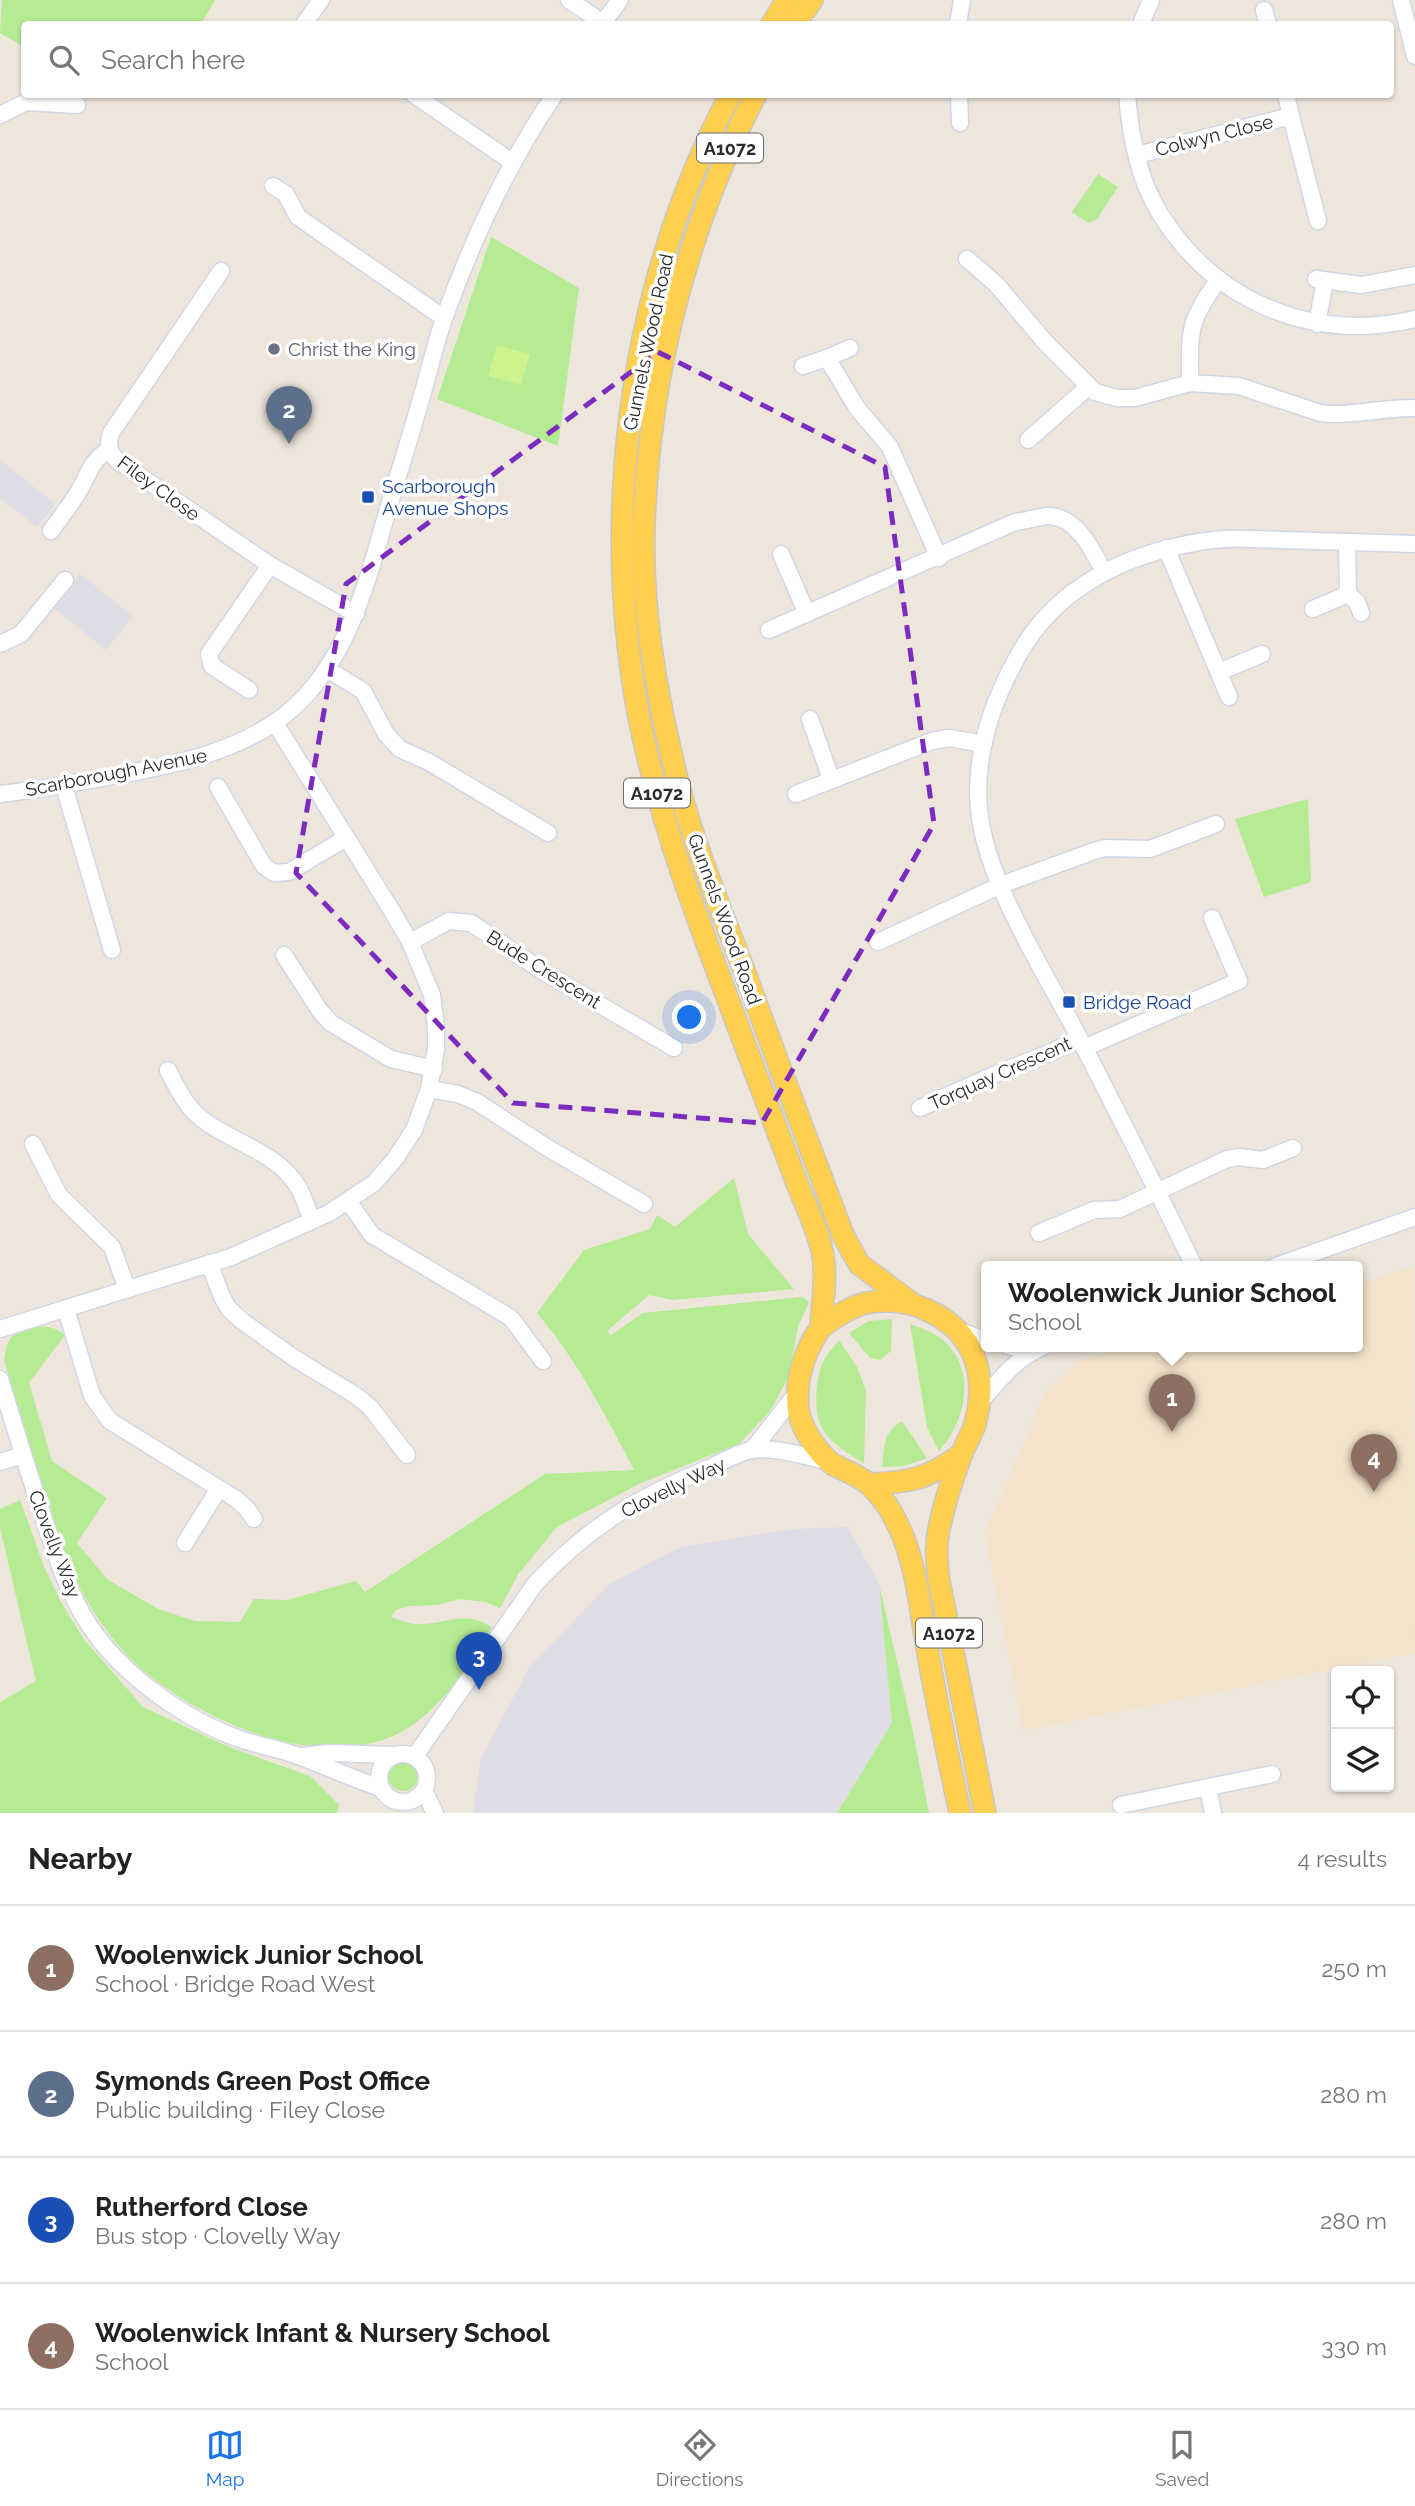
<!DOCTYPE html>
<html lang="en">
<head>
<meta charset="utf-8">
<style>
	:root { --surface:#fff; --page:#f6f6f6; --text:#222; --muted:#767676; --line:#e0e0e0; --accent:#1a73e8 }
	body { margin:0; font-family:Raleway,sans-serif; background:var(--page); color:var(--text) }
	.controls { position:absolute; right:21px; bottom:21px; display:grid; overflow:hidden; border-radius:7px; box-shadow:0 2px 5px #0004 }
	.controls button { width:63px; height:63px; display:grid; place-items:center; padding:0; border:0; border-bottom:2px solid var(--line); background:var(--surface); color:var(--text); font:35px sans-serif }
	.you { position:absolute; left:690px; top:1018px; width:24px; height:24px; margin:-18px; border:5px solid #fff; border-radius:50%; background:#1a73e8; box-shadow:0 0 0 10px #1a73e833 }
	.badge { display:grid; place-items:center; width:46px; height:46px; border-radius:50%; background:var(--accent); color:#fff; font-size:23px; font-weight:700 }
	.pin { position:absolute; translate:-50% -58px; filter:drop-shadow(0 2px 4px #0008) }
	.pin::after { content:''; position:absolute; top:37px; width:24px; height:21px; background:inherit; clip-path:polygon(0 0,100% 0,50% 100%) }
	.popup { position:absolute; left:981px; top:1261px; width:382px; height:91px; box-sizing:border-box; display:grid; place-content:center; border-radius:7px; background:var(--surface); filter:drop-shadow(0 2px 5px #0005); font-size:23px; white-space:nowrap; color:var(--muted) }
	.popup b { font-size:26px; color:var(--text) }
	.popup::after { content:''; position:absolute; left:50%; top:100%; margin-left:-14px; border:14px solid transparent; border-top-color:var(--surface) }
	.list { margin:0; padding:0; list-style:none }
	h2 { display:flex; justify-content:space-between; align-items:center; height:91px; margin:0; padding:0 28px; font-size:30px }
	h2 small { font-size:23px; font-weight:400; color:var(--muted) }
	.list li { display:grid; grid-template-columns:46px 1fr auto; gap:21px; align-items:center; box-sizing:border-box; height:126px; padding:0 28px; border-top:2px solid var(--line) }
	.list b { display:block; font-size:26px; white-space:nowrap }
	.list p { margin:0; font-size:23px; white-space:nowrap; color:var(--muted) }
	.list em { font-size:23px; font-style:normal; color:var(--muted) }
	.icon { flex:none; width:38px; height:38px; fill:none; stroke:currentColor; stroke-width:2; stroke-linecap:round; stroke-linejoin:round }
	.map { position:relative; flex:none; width:1415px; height:1813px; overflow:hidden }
	.search { position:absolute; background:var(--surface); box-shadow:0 2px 5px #0004; left:21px; right:21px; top:21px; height:77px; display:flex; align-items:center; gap:18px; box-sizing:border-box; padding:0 24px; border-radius:7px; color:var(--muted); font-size:26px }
	.sheet { height:595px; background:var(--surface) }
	nav { display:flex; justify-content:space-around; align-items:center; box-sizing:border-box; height:98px; border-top:2px solid var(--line); background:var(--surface); font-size:19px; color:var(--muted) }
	nav a { display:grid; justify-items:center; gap:4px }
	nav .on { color:var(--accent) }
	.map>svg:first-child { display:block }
	.industrial { fill:#dfdde6 }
	.education { fill:#f2e3ca }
	.green { fill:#b4eb93 }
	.pitch { fill:#ccf38d }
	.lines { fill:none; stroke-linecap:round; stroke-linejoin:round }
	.minor-casing { stroke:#d1d6e5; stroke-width:19 }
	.major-casing { stroke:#c8c8c8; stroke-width:24 }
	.minor { stroke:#fff; stroke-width:16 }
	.major { stroke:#ffcf50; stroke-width:21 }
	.marked { fill:none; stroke:#7b2cbf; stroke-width:5; stroke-dasharray:14 9; stroke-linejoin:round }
	.worship-dot { fill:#6b7280; stroke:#fff; stroke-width:2.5 }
	.transit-dot { fill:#1a4fb4; stroke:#fff; stroke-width:2.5 }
	.labels { text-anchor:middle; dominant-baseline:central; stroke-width:7; stroke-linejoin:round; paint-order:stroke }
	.shield { fill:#fff; stroke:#6b6b6b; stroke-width:2 }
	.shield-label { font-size:18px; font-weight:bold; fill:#2b2b2b }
	.street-label { font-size:19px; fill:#2b2b2b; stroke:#fff }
	.worship-label { font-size:19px; fill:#5b616d; stroke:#fff; text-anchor:start }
	.transit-label { font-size:19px; fill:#164399; stroke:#fff; text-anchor:start }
</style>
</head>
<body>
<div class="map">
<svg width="1415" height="1813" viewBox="0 0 1415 1813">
	<rect width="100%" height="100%" fill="#eee6dc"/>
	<!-- industrial -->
	<g class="industrial">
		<polygon points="0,460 55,504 37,527 0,498"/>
		<polygon points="80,574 133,616 106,650 54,608"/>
		<polygon points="848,1527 879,1584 892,1723 837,1813 473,1813 481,1758 529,1668 609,1584 681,1547 794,1529"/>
	</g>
	<!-- education -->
	<polygon class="education" points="1414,1266 1415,1653 1023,1731 985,1533 1045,1393 1078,1362 1124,1346 1358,1346 1358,1284"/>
	<!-- green -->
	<g class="green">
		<polygon points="2,0 215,0 201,24 24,24 24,47 0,33"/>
		<polygon points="1098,174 1118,187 1097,219 1088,223 1072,212"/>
		<polygon points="491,237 579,288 558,446 437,399"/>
		<polygon points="1308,799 1311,882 1264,897 1235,819"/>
		<path d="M734,1178l14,56 46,55 -122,11 -23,-5 -42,36 4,4 32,-22 159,-16 7,5 -11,25 -10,51 -18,33 -31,33 -98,39 -84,44 -38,46 -19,35 -14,-6 -26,-3 -22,6 -29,1 -13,4 -5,7c11,4 20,8 32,7 28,-1 41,-14 69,3 -23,38 -46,76 -84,101 -83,52 -220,-10 -281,-73 -28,-30 -48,-66 -65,-103l-58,-192 2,-12 5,-11c17,-11 38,-16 54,-2l-36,48 23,78 55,37 -30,45 30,36 51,30 37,12 45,1 14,-23 33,1 69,-19 9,11 180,-118 89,-4c-28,-54 -57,-110 -97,-157l47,-63 66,-21 7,-14 18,12z"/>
		<polygon points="892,1319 891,1351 880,1360 870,1358 849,1333 869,1321"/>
		<path d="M910,1324c10,4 21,7 30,14 38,29 27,82 -1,113l-12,-24z"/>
		<path d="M839,1340l18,27 9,24 -2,72c-15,-9 -33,-19 -42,-35 -9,-19 -7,-52 3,-70 4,-6 10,-12 14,-18z"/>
		<path d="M902,1421l25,37 -23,8 -22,1c3,-21 0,-34 20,-46z"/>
		<polygon points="20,1500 45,1569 61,1602 83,1638 143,1707 229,1747 310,1776 339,1805 337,1813 0,1813 0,1702 36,1681 0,1528 0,1509"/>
		<polygon points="879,1584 911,1722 929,1813 837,1813 892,1723"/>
		<circle cx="403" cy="1776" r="15"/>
	</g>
	<!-- pitch -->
	<polygon class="pitch" points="497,345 530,354 521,385 488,376"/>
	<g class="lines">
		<defs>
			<g id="minor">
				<polyline points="569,0 603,23"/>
				<polyline points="1401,0 1415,56"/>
				<polyline points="1264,10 1268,24"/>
				<polyline points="304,24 321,0"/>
				<polyline points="602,24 620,0"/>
				<polyline points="958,24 962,0"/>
				<polyline points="1141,24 1151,0"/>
				<polyline points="413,94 512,162"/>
				<polyline points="959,94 960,123"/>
				<path d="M1127,94c3,39 11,84 32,118 55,90 153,131 256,107"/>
				<polyline points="0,115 26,102 77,105"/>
				<polyline points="1291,116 1318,221"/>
				<polyline points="1137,155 1291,116 1286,94"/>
				<polyline points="273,186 286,194 298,217 444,318"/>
				<polyline points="967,259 996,284 1045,342 1095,392 1117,398 1135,398 1190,383"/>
				<path d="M221,271l-110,162c-4,12 -2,19 7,28l152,104 86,49"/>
				<path d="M1219,279c-32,44 -29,51 -29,104l49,3 81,27c31,4 63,-6 95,-5"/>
				<polyline points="1316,279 1361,285 1415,275"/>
				<polyline points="1317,324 1325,281"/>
				<polyline points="827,358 850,348"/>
				<polyline points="803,366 827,358 857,408 890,447 939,558"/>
				<polyline points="1028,440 1088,387"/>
				<path d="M51,531c8,-12 18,-24 26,-37 11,-17 13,-34 32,-44"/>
				<polyline points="1166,548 1229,697"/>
				<polyline points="781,554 807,614"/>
				<polyline points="1348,594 1357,602 1361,613"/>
				<polyline points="1313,609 1348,594 1347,543"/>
				<path d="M769,630l246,-108c11,-1 22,-5 33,-6 29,0 45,35 56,56"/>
				<polyline points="0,644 21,634 65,580"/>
				<polyline points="327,669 363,691 386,734 400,749 429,762 548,833"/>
				<polyline points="1219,672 1262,654"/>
				<polyline points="249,690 212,666 209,654 270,565"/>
				<polyline points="810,719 831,779"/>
				<polyline points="64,786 112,950"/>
				<polyline points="218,787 264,866 274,873 289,872 346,838"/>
				<path d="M0,794c44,-5 87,-13 130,-21 51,-10 100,-21 144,-50 71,-48 92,-137 114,-214 12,-39 24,-78 35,-117 7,-25 13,-51 22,-76 28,-78 63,-153 110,-222"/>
				<polyline points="796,794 932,741 949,738 984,744"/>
				<polyline points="410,942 449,921 471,923 547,974 674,1048"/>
				<polyline points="878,942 1001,885 1094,851 1105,848 1150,849 1216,824"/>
				<polyline points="284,955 320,1011 331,1023 391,1059 434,1069"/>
				<polyline points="1084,1048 1239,981 1212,918"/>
				<path d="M168,1070c9,18 18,37 34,49 25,20 67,32 88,57 11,12 16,29 22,44"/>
				<polyline points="429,1089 458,1094 477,1102 546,1147 644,1204"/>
				<polyline points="920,1108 996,1074 1052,1052 1079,1038"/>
				<polyline points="33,1144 59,1195 112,1247 127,1289"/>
				<polyline points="348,1201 372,1235 511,1318 543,1361"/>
				<polyline points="1039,1233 1094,1210 1120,1209 1227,1159 1239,1157 1263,1160 1293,1148"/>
				<polyline points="209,1263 222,1297 229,1309 242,1321 294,1358 355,1395 370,1407 407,1455"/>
				<path d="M1194,1266c-39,-80 -79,-159 -120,-238 -33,-62 -88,-148 -95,-218 -5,-54 13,-108 39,-154 37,-68 107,-102 181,-114 27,-5 55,-3 83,-2 44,1 89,3 133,4"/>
				<polyline points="1276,1266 1415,1217"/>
				<polyline points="66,1309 92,1396 110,1421 236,1499 247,1509 254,1519"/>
				<polyline points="0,1329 231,1257 329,1213 374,1183 395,1159 414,1130 429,1089 436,1049 436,1027 432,995 410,942 392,911 275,723"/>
				<polyline points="958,1330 986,1341"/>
				<polyline points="1008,1346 1031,1351"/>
				<path d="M0,1379c13,43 26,85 40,128 13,40 25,81 49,118 32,49 96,95 151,114 20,7 42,10 61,18 27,10 52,22 80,31"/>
				<path d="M980,1402c19,-21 37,-46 65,-56"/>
				<polyline points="752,1450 796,1394"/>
				<polyline points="0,1462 23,1455"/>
				<polyline points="185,1543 218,1490"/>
				<circle cx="403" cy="1778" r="24"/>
				<polyline points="302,1756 328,1753 395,1755"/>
				<path d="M415,1756l120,-172c52,-56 101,-86 172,-115 13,-6 30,-16 44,-19 22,-4 58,7 79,12"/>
				<polyline points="1208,1787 1213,1813"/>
				<polyline points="424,1791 435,1813"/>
				<polyline points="1121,1805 1272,1774"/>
			</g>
			<g id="major">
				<polyline points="772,24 787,0"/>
				<polyline points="795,24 812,0"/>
				<path d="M731,94c-106,196 -136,448 -83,664 20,82 49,160 79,239 22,60 45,120 68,181 9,25 24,52 28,78 4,23 -1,49 -2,71"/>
				<path d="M756,94c-69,132 -107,282 -112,431 -3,77 11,162 29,237 15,68 42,133 67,198 34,92 68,183 103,275l16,29 51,38"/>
				<path d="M870,1484c42,-2 57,-5 92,-30"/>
				<path d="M960,1813c-11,-53 -23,-107 -32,-160 -8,-43 -11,-89 -30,-128 -6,-13 -17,-29 -27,-39 -9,-9 -25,-15 -37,-21 -15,-10 -31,-34 -35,-51 -5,-28 4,-62 21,-85 6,-7 18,-13 26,-18 24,-14 57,-12 81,-1 49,22 61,66 48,114 -3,10 -9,19 -13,29 -9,24 -18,51 -23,76 -4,18 -2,34 0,52l46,232"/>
			</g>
		</defs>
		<!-- minor casing -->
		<use href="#minor" class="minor-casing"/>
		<!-- major casing -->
		<use href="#major" class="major-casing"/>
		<!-- minor -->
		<use href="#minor" class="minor"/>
		<!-- major -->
		<use href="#major" class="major"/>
	</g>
	<!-- marked area -->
	<path class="marked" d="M658,352l227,115 49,357 -172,299 -249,-20 -217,-230 50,-289z"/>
	<!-- markers -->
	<circle class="worship-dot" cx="274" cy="349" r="7"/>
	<g class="transit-dot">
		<rect x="361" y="490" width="14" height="14" rx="3.5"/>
		<rect x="1062" y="995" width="14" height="14" rx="3.5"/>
	</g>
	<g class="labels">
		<!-- shield labels -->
		<g class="shield">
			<rect x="697" y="133.5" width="66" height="29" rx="5"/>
			<rect x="624" y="778.5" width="66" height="29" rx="5"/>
			<rect x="916" y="1618.5" width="66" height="29" rx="5"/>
		</g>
		<g class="shield-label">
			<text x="730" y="148">A1072</text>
			<text x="657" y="793">A1072</text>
			<text x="949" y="1633">A1072</text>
		</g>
		<!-- street labels -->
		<g class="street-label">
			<text transform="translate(1214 135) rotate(-14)">Colwyn Close</text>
			<text transform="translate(648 342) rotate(-78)">Gunnels Wood Road</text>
			<text transform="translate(159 488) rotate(36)">Filey Close</text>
			<text transform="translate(116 772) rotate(-11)">Scarborough Avenue</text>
			<text transform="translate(725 919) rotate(70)">Gunnels Wood Road</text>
			<text transform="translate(544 969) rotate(32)">Bude Crescent</text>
			<text transform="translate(1000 1073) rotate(-24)">Torquay Crescent</text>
			<text transform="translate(673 1487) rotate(-26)">Clovelly Way</text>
			<text transform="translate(55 1544) rotate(69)">Clovelly Way</text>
		</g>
		<!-- worship labels -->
		<g class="worship-label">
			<text x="288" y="349">Christ the King</text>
		</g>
		<!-- transit labels -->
		<g class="transit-label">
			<text x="382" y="486">Scarborough<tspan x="382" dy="22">Avenue Shops</tspan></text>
			<text x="1083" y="1002">Bridge Road</text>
		</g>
	</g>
</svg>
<div class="controls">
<button><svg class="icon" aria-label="locate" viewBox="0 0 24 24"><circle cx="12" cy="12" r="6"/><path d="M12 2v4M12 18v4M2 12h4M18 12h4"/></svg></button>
<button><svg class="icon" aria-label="layers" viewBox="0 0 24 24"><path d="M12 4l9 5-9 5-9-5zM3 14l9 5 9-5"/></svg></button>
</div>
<div class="you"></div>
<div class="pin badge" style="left:1172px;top:1432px;background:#8d6e63">1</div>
<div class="popup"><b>Woolenwick Junior School</b>School</div>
<div class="pin badge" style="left:289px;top:444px;background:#5c6f8a">2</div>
<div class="pin badge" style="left:479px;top:1690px;background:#1a4fb4">3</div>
<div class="pin badge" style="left:1374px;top:1492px;background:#8d6e63">4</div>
<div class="search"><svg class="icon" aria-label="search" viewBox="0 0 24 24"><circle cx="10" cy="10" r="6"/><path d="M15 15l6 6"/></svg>Search here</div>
</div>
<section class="sheet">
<h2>Nearby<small>4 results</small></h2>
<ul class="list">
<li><span class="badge" style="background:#8d6e63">1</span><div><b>Woolenwick Junior School</b><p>School · Bridge Road West</p></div><em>250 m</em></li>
<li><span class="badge" style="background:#5c6f8a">2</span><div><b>Symonds Green Post Office</b><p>Public building · Filey Close</p></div><em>280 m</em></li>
<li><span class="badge" style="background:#1a4fb4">3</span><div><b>Rutherford Close</b><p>Bus stop · Clovelly Way</p></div><em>280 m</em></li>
<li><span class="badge" style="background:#8d6e63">4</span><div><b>Woolenwick Infant &amp; Nursery School</b><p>School</p></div><em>330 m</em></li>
</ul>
</section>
<nav>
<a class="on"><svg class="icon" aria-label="map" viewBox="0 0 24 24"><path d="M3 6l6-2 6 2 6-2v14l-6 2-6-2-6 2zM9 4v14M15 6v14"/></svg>Map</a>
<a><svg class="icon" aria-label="directions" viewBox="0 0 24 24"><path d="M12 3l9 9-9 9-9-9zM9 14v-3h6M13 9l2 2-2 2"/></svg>Directions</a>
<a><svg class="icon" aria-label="saved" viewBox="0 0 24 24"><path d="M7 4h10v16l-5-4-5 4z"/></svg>Saved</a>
</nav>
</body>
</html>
